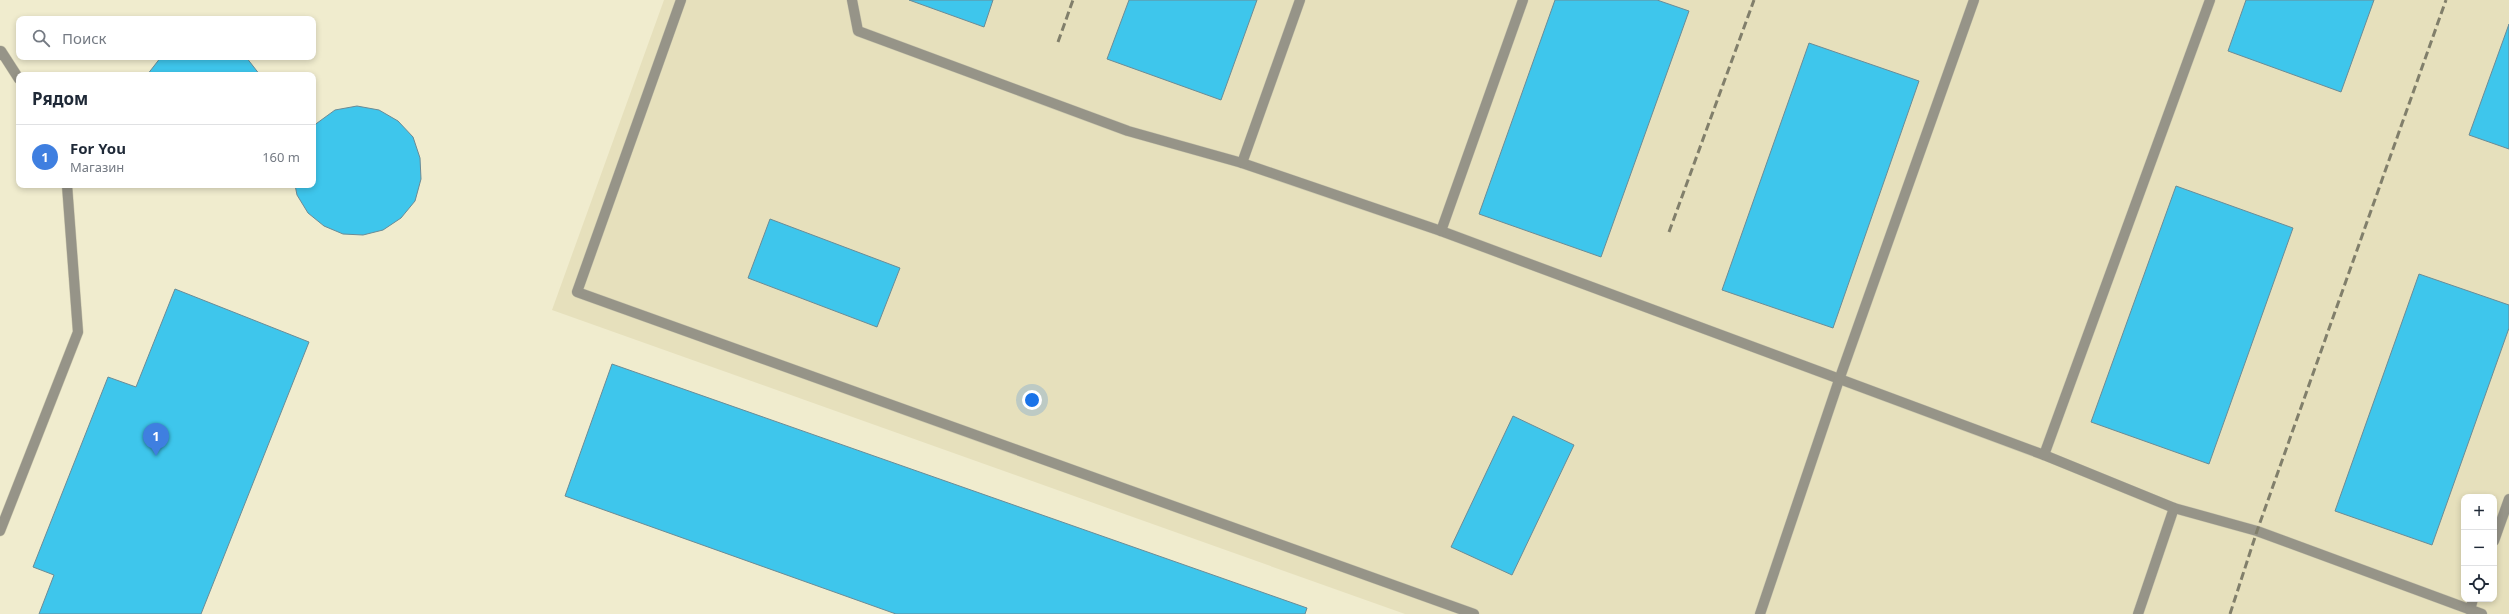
<!DOCTYPE html>
<html lang="ru">
<head>
<meta charset="utf-8">
<style>
	:root { --surface:#fff; --page:#f2f2f3; --text:#1f2937; --muted:#747a83; --line:#e0e1e3; --accent:#2b6c7f }
	body { margin:0; font-family:"Noto Sans",sans-serif; background:var(--page); color:var(--text) }
	.controls { position:absolute; right:12px; bottom:12px; display:grid; overflow:hidden; border-radius:8px; box-shadow:0 2px 6px #0003 }
	.controls button { width:36px; height:36px; display:grid; place-items:center; padding:0; border:0; border-bottom:1px solid var(--line); background:var(--surface); color:var(--text); font:20px sans-serif }
	.you { position:absolute; left:1032px; top:400px; width:14px; height:14px; margin:-10px; border:3px solid #fff; border-radius:50%; background:#1a73e8; box-shadow:0 0 0 6px #1a73e833 }
	.badge { display:grid; place-items:center; width:26px; height:26px; border-radius:50%; background:var(--accent); color:#fff; font-size:13px; font-weight:700 }
	.pin { position:absolute; translate:-50% -33px; filter:drop-shadow(0 1px 2px #0008) }
	.pin::after { content:''; position:absolute; top:21px; width:14px; height:12px; background:inherit; clip-path:polygon(0 0,100% 0,50% 100%) }
	.list { margin:0; padding:0; list-style:none }
	h2 { display:flex; justify-content:space-between; align-items:center; height:52px; margin:0; padding:0 16px; font-size:17px }
	h2 small { font-size:13px; font-weight:400; color:var(--muted) }
	.list li { display:grid; grid-template-columns:26px 1fr auto; gap:12px; align-items:center; box-sizing:border-box; height:64px; padding:0 16px; border-top:1px solid var(--line) }
	.list b { display:block; font-size:15px; white-space:nowrap }
	.list p { margin:0; font-size:13px; white-space:nowrap; color:var(--muted) }
	.list em { font-size:13px; font-style:normal; color:var(--muted) }
	.icon { flex:none; width:22px; height:22px; fill:none; stroke:currentColor; stroke-width:2; stroke-linecap:round; stroke-linejoin:round }
	.map { position:relative; flex:none; width:2509px; height:614px; overflow:hidden }
	.search { position:absolute; background:var(--surface); box-shadow:0 2px 6px #0003; left:16px; top:16px; width:300px; height:44px; display:flex; align-items:center; gap:10px; box-sizing:border-box; padding:0 14px; border-radius:8px; color:var(--muted); font-size:15px }
	.panel { position:absolute; background:var(--surface); box-shadow:0 2px 6px #0003; left:16px; top:72px; width:300px; height:116px; border-radius:8px }
	.map>svg:first-child { display:block }
	.built { fill:#e6e0bc; fill-rule:evenodd }
	.building { fill:#3ec6ec; stroke:#6b8b96 }
	.lines { fill:none; stroke-linecap:round; stroke-linejoin:round }
	.minor-casing { stroke:#ccc8ae; stroke-width:11 }
	.minor { stroke:#969488; stroke-width:10 }
	.rail { stroke:#817f6b; stroke-width:3; stroke-dasharray:8 4; stroke-linecap:butt }
</style>
</head>
<body>
<div class="map">
<svg width="2509" height="614" viewBox="0 0 2509 614">
	<rect width="100%" height="100%" fill="#f0ecce"/>
	<!-- built -->
	<path class="built" d="M664,0h1845v614h-1104l-853,-304zM2464,497h30v102h-30z"/>
	<!-- building -->
	<g class="building">
		<polygon points="909,0 993,0 984,27"/>
		<polygon points="1129,0 1257,0 1221,100 1107,59"/>
		<polygon points="1555,0 1657,0 1689,11 1601,257 1479,214"/>
		<polygon points="2246,0 2374,0 2341,92 2228,51"/>
		<polygon points="2509,24 2509,149 2469,135"/>
		<polygon points="1809,43 1919,81 1833,328 1722,290"/>
		<polygon points="161,57 246,57 260,75 147,75"/>
		<polygon points="357,106 379,110 398,121 413,137 420,158 421,179 415,201 401,218 383,230 363,235 343,234 324,226 308,213 297,195 295,185 313,185 313,126 335,110"/>
		<polygon points="2176,186 2293,228 2209,464 2091,422"/>
		<polygon points="770,219 900,268 877,327 748,278"/>
		<polygon points="2419,274 2509,305 2509,328 2432,545 2335,511"/>
		<polygon points="175,289 309,342 201,614 39,614 54,575 33,567 108,377 136,387"/>
		<polygon points="612,364 1307,608 1305,614 896,614 565,496"/>
		<polygon points="1513,416 1574,445 1512,575 1451,547"/>
	</g>
	<g class="lines">
		<defs>
			<g id="minor">
				<polyline points="681,0 577,292 1474,614"/>
				<polyline points="852,0 858,31 1128,131 1242,163 1441,231 2044,455 2174,508 2257,531 2482,614"/>
				<polyline points="0,55 1,51 19,79"/>
				<polyline points="1242,163 1300,0"/>
				<polyline points="1441,231 1523,0"/>
				<polyline points="2044,455 2210,0"/>
				<polyline points="0,531 78,332 67,185"/>
				<polyline points="2494,541 2509,499"/>
				<polyline points="2470,610 2473,599"/>
				<polyline points="1760,614 1839,380 1974,0"/>
				<polyline points="2138,614 2174,508"/>
			</g>
		</defs>
		<!-- minor casing -->
		<use href="#minor" class="minor-casing"/>
		<!-- minor -->
		<use href="#minor" class="minor"/>
		<!-- rail -->
		<g class="rail">
			<polyline points="1058,42 1073,0"/>
			<polyline points="1669,232 1754,0"/>
			<polyline points="2230,614 2257,531 2446,0"/>
		</g>
	</g>
</svg>
<div class="controls">
<button>+</button>
<button>−</button>
<button><svg class="icon" aria-label="locate" viewBox="0 0 24 24"><circle cx="12" cy="12" r="6"/><path d="M12 2v4M12 18v4M2 12h4M18 12h4"/></svg></button>
</div>
<div class="you"></div>
<div class="pin badge" style="left:156px;top:456px;background:#3f7fe0">1</div>
<div class="search"><svg class="icon" aria-label="search" viewBox="0 0 24 24"><circle cx="10" cy="10" r="6"/><path d="M15 15l6 6"/></svg>Поиск</div>
<section class="panel">
<h2>Рядом<small></small></h2>
<ul class="list">
<li><span class="badge" style="background:#3f7fe0">1</span><div><b>For You</b><p>Магазин</p></div><em>160 m</em></li>
</ul>
</section>
</div>
</body>
</html>
